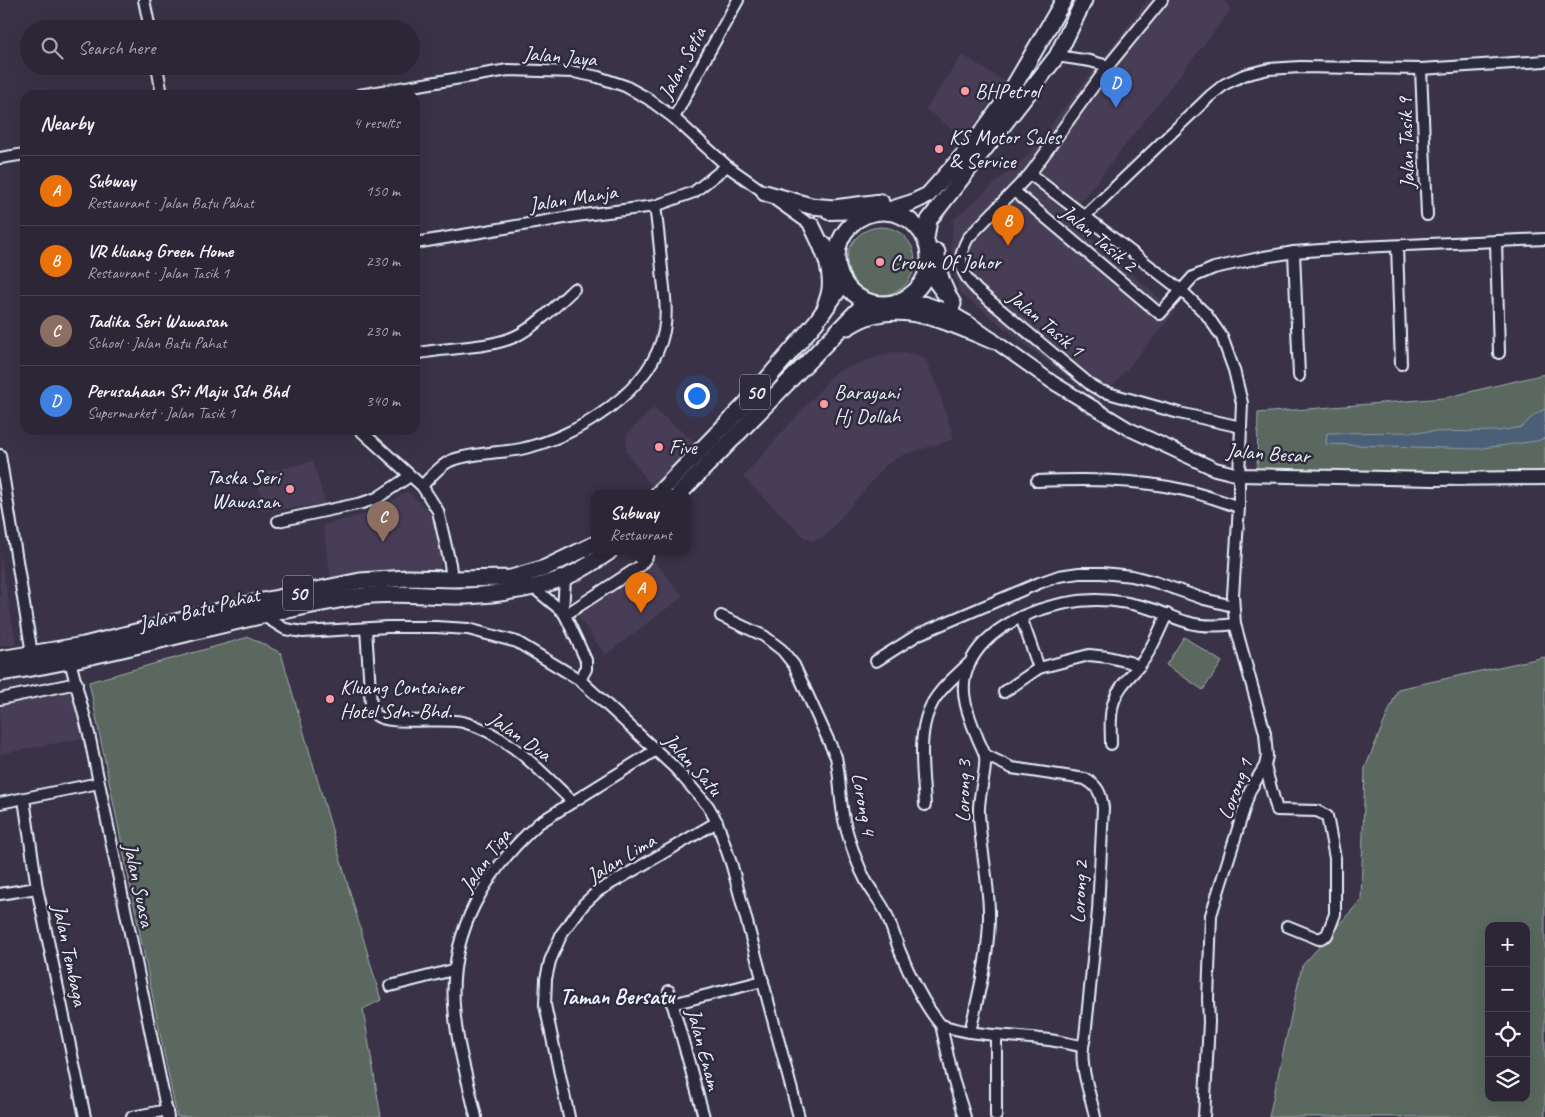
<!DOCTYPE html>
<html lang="en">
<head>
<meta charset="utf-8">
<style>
	:root { --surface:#2c2636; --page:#383242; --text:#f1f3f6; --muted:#a6a5ad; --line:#484351; --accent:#ff9aa2 }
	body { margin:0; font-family:Caveat,sans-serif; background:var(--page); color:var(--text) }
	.controls { position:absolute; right:15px; bottom:15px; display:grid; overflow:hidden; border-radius:10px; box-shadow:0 5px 20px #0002 }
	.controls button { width:45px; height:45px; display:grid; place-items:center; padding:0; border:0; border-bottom:1px solid var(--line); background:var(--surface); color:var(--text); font:25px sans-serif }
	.you { position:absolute; left:696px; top:395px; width:18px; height:18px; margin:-12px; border:4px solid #fff; border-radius:50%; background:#1a73e8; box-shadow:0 0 0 8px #1a73e833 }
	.badge { display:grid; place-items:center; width:32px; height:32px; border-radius:50%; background:var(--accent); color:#fff; font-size:16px; font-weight:700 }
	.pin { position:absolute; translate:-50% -41px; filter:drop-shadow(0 1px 2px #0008) }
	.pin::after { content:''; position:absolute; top:26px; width:18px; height:15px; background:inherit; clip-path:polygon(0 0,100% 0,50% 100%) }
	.popup { position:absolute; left:591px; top:490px; width:100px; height:65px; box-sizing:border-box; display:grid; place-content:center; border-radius:10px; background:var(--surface); filter:drop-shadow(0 1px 4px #0005); font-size:16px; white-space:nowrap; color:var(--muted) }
	.popup b { font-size:19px; color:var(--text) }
	.popup::after { content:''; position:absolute; left:50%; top:100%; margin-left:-10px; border:10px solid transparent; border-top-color:var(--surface) }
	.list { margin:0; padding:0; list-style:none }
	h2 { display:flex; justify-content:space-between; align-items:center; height:65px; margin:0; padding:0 20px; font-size:21px }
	h2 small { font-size:16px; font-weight:400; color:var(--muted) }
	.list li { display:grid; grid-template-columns:32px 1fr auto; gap:15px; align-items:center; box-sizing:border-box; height:70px; padding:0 20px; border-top:1px solid var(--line) }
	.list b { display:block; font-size:19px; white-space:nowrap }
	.list p { margin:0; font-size:16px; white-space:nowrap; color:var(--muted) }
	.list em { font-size:16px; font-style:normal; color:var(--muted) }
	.icon { flex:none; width:28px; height:28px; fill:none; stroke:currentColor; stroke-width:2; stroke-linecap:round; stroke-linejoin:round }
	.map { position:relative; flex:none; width:1545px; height:1117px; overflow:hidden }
	.search { position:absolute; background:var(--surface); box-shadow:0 5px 20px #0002; left:20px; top:20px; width:400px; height:55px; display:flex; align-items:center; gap:12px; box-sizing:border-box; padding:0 18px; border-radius:28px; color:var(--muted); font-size:19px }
	.panel { position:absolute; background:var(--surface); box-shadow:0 5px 20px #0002; left:20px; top:90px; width:400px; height:345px; border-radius:15px }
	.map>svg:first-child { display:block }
	.built { fill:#473e56 }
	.green { fill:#5a685e; stroke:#a1acab; fill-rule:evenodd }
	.water { fill:#4c6077; stroke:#8a9aab }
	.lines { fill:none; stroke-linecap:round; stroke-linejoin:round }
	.minor-casing { stroke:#e8f1f8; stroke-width:14 }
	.major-casing { stroke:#e8f1f8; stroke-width:16 }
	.highway-casing { stroke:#e8f1f8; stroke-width:19 }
	.minor { stroke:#2f2a3d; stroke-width:10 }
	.major { stroke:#2f2a3d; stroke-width:12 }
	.highway { stroke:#2f2a3d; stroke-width:15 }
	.poi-dot { fill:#ff9aa2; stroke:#2f2a3d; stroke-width:2 }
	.labels { text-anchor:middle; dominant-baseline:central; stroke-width:5; stroke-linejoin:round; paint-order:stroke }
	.shield { fill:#2f2a3d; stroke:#b0b5c0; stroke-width:1 }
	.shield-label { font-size:20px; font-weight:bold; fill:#e8f1f8 }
	.street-label { font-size:21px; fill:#e8f1f8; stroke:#2f2a3d }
	.poi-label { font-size:21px; fill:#e8f1f8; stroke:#2f2a3d; text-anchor:start }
	.neighbourhood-label { font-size:22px; font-weight:bold; fill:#e8f1f8; stroke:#2f2a3d }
</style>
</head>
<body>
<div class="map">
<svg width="1545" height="1117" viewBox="0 0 1545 1117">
	<rect width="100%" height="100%" fill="#3a3348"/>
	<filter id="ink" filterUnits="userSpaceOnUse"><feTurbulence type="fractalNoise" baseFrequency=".02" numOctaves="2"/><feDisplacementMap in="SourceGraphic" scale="10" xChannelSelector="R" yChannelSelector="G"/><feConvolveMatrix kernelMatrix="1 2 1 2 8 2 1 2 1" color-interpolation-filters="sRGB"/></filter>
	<g filter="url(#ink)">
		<!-- built -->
		<g class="built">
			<polygon points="1148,0 1224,0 1231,10 1068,218 1175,312 1099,402 960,293 953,272 951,244 954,219 1027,156"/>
			<polygon points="962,55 1004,81 965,139 926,109"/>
			<polygon points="893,352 916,354 926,360 939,391 954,439 903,455 887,464 824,537 813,541 804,537 743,477 836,372 851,366"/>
			<polygon points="653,408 696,443 652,487 626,451 627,434"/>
			<polygon points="313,461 325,504 262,511 258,474"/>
			<polygon points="407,491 424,506 440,526 443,559 438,570 331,580 323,525 378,511"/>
			<polygon points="0,552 16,645 0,645"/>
			<polygon points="654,561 683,596 605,655 576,613"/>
			<polygon points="81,686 93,736 0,754 0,702"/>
		</g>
		<!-- green -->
		<g class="green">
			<circle cx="881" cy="261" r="34"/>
			<polygon points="1545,374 1545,475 1257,472 1258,413 1444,398"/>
			<polygon points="249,637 281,653 381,1000 363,1009 381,1117 177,1117 89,682"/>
			<polygon points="1184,637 1222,662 1203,690 1166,665"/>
			<path d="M1545,657v460h-276l33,-151 59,-66 4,-132 33,-79zM1489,926h37v172h-37z"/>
		</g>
		<!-- water -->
		<polygon class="water" points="1545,409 1545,438 1537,441 1475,449 1326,444 1327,433 1499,431 1522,427 1534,415"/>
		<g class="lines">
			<defs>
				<g id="minor">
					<polyline points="144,0 150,29"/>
					<path d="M1162,0l-54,66 -78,108 -62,64c-12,21 -8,35 9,52l115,96 9,5 78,22 62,14"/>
					<polyline points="1057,56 1090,61 1108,66"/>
					<polyline points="157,66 162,95"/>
					<polyline points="1421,69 1427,215"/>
					<polyline points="359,95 508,70 574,72 598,77 625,86 647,98 674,118 727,166 812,226 816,230"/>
					<polyline points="674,118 704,61 738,0"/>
					<polyline points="0,158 25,154"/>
					<polyline points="1030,174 1182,291 1206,314 1222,337 1234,370 1242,403 1239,475 1239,507 1233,595 1235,624 1265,733 1267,756 1265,766 1250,790 1211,915 1208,999 1209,1022 1204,1117"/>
					<polyline points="1014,191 1160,314 1193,277 1214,268 1264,257 1294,252 1360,247 1545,239"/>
					<polyline points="828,214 870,213"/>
					<polyline points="1085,216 1210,96 1225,84 1244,75 1269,69 1300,67 1421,69 1545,61"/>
					<polyline points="1496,241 1499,353"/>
					<polyline points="825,242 837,260"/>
					<polyline points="415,243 576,216 655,206 694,192 727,166"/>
					<polyline points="1397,246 1401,364"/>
					<polyline points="1294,252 1299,376"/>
					<path d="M415,354c29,-7 72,-5 99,-17 19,-8 44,-33 60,-48"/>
					<polyline points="360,430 422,486 438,511 450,564 452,579"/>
					<polyline points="0,455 32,654"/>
					<path d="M1037,481c49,-2 99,-2 147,9 18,4 37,11 55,17"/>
					<path d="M422,486c8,-8 17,-20 28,-25 19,-8 51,-8 71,-12 56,-12 131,-58 143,-118 4,-20 0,-41 -2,-61 -2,-21 -4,-43 -7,-64"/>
					<polyline points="278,521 362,503 377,498 410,476"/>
					<polyline points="534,588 563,612 565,615 586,660 586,669 580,680"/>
					<polyline points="563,612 565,578"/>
					<polyline points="262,615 285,629 303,632 388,627 436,627 468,629 517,642 580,680 675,768 708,806 717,822 732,866 799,1117"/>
					<polyline points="565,615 640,566 647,557 648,552"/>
					<path d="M721,616l43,20 18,14 12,15 42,92c5,23 3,48 10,71 5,18 11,36 20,53 6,11 15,21 20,32 5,12 9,24 13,36 9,23 26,58 42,76l12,54 12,38"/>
					<polyline points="1021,617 1039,668"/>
					<path d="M366,629l5,76c1,3 3,8 5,10 11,11 68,2 87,7 44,11 78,50 110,80"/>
					<polyline points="70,661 89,734 168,1117"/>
					<polyline points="876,661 919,634 1039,583 1059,576 1079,573 1102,573 1132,576 1155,582 1204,599 1233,606"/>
					<polyline points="1004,692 1039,668 1089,655 1108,657 1129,662 1139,666"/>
					<polyline points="0,699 77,683"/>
					<path d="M1111,744c0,-13 -2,-30 3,-43 4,-14 16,-24 25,-35 12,-14 20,-35 28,-52"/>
					<path d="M985,755l27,13 73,11c13,7 16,14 18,29l-5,103 -13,126c-8,26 5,54 10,80"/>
					<polyline points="1265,766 1277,810 1317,811 1327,816 1335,858 1335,914 1327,935 1319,939 1287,926"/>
					<polyline points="24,799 37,888 85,1117"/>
					<polyline points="0,803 99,783"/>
					<path d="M925,805c-2,-36 -11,-83 15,-113 8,-10 19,-19 28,-28"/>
					<polyline points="0,894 37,888"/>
					<polyline points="390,986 453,970"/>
					<polyline points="669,991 704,1117"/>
					<polyline points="672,1004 763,981"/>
					<path d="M941,1025c33,11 66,10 99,14 15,1 28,5 42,7"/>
					<path d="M970,1032c9,-40 20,-81 19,-122 -1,-33 -9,-65 -10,-98 -1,-17 8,-40 6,-56 -1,-5 -5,-12 -7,-17 -8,-20 -19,-44 -12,-66 12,-41 61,-63 100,-70 29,-6 61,-2 89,7 11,4 21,9 32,12 15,5 33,4 48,2"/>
					<polyline points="996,1036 996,1116"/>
					<polyline points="132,1117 167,1110"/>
					<path d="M476,1117c-8,-37 -20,-74 -22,-112 -5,-73 32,-135 85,-182l117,-73"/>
					<polyline points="569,1117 545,1005 546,979 550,961 562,933 584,904 598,891 717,822"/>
				</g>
				<g id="major">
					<polyline points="927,272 944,295"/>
					<polyline points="900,301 925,303 950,312 969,323 1052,382 1129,429 1215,469 1239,475 1434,479 1545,478"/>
				</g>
				<g id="highway">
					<polyline points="765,193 811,206 834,208 881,202"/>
					<polyline points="886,211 911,203 928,195 975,142 1007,98 1064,0"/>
					<circle cx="883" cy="258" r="46"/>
					<path d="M812,226c11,22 26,52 14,77"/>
					<polyline points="926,238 929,220 1057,56 1084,0"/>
					<path d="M937,252c1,22 5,33 16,52"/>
					<path d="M848,327c45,-32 99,-5 143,13"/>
					<polyline points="658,494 745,405 816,322 844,282"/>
					<polyline points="679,494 867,301"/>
					<polyline points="0,659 84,645 239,606 360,581 408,578 452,579 511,578 545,568 595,544"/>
					<path d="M0,673c122,-18 240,-58 362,-77 35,-5 70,1 105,0 33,-2 66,-6 96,-18 17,-6 32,-17 46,-26"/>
				</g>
			</defs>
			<!-- minor casing -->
			<use href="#minor" class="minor-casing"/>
			<!-- major casing -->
			<use href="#major" class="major-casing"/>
			<!-- highway casing -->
			<use href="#highway" class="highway-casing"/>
			<!-- minor -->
			<use href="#minor" class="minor"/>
			<!-- major -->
			<use href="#major" class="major"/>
			<!-- highway -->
			<use href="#highway" class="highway"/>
		</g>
	</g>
	<!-- markers -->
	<g class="poi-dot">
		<circle cx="965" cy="91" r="5"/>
		<circle cx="939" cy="149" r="5"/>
		<circle cx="880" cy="262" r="5"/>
		<circle cx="824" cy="404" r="5"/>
		<circle cx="659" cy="447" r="5"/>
		<circle cx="290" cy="489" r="5"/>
		<circle cx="330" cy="699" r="5"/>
	</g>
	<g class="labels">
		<!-- shield labels -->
		<g class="shield">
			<rect x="740" y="374.5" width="30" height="35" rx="4"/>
			<rect x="283" y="575.5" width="30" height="35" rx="4"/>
		</g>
		<g class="shield-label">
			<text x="755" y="392">50</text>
			<text x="298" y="593">50</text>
		</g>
		<!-- street labels -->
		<g class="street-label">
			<text transform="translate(560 56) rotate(5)">Jalan Jaya</text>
			<text transform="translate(682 63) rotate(-62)">Jalan Setia</text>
			<text transform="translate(1406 143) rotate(-92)">Jalan Tasik 9</text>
			<text transform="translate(573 198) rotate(-9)">Jalan Manja</text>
			<text transform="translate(1099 238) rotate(40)">Jalan Tasik 2</text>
			<text transform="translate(1046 323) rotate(40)">Jalan Tasik 1</text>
			<text transform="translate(1268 453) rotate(4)">Jalan Besar</text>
			<text transform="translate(199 609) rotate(-14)">Jalan Batu Pahat</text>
			<text transform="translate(520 736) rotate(35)">Jalan Dua</text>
			<text transform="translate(693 764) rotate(48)">Jalan Satu</text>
			<text transform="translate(1235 789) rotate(-69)">Lorong 1</text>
			<text transform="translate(963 791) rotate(-89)">Lorong 3</text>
			<text transform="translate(864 804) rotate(80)">Lorong 4</text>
			<text transform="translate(621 858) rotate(-31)">Jalan Lima</text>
			<text transform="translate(485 860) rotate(-54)">Jalan Tiga</text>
			<text transform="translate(139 885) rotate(78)">Jalan Suasa</text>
			<text transform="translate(1079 892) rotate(-87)">Lorong 2</text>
			<text transform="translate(70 955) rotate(78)">Jalan Tembaga</text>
			<text transform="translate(704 1049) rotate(75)">Jalan Enam</text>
		</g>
		<!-- poi labels -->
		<g class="poi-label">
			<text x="975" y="91">BHPetrol</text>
			<text x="949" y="137">KS Motor Sales<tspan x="949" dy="24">&amp; Service</tspan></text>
			<text x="890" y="262">Crown Of Johor</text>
			<text x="834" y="392">Barayani<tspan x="834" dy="24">Hj Dollah</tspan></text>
			<text x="669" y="447">Five</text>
			<text x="280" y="477" text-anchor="end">Taska Seri<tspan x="280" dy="24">Wawasan</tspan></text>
			<text x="340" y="687">Kluang Container<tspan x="340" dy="24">Hotel Sdn. Bhd.</tspan></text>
		</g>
		<!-- neighbourhood labels -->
		<g class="neighbourhood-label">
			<text x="617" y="997">Taman Bersatu</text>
		</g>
	</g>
</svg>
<div class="controls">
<button>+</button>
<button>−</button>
<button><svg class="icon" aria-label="locate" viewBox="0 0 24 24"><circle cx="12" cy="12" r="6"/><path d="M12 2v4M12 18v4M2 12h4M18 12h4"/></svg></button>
<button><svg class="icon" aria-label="layers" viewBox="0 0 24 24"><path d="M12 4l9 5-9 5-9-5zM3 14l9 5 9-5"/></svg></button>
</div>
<div class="you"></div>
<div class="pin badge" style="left:641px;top:613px;background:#e8710a">A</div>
<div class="popup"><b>Subway</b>Restaurant</div>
<div class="pin badge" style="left:1008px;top:246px;background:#e8710a">B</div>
<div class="pin badge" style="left:383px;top:542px;background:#8d6e63">C</div>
<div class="pin badge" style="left:1116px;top:108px;background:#3f7fe0">D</div>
<div class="search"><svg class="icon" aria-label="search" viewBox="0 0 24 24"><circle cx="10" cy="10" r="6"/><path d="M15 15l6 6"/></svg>Search here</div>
<section class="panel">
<h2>Nearby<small>4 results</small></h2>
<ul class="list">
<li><span class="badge" style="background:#e8710a">A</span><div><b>Subway</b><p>Restaurant · Jalan Batu Pahat</p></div><em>150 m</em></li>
<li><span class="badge" style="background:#e8710a">B</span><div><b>VR kluang Green Home</b><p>Restaurant · Jalan Tasik 1</p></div><em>230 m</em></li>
<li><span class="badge" style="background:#8d6e63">C</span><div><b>Tadika Seri Wawasan</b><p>School · Jalan Batu Pahat</p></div><em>230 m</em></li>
<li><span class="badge" style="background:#3f7fe0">D</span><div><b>Perusahaan Sri Maju Sdn Bhd</b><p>Supermarket · Jalan Tasik 1</p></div><em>340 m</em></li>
</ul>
</section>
</div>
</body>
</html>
